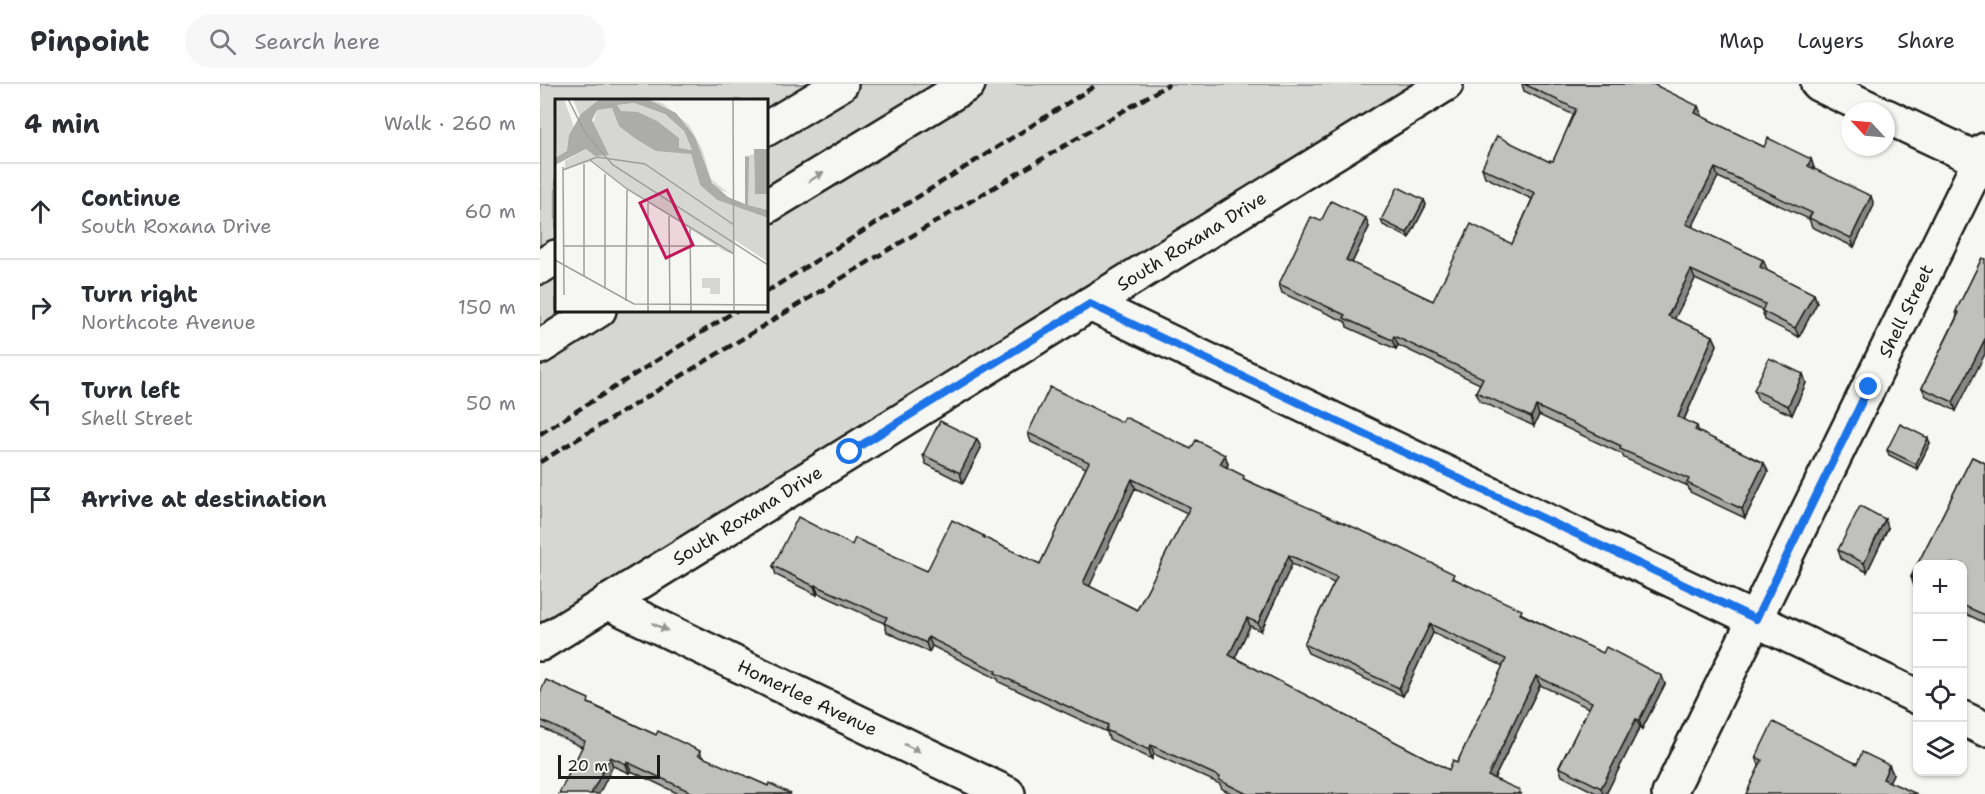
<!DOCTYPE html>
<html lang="en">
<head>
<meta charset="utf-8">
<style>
	:root { --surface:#fff; --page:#f7f7f7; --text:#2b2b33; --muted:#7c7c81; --line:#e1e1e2 }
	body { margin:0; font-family:"Shantell Sans",sans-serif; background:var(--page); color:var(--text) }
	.controls { position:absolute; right:18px; bottom:18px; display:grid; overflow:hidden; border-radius:12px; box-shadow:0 2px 4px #0004 }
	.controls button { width:54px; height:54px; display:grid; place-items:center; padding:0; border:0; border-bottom:2px solid var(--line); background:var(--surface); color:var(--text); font:30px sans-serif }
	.compass { position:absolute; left:1301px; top:18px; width:54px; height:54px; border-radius:50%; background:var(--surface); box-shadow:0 2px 4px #0004; rotate:296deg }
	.scale { position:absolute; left:18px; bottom:15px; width:102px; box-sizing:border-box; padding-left:6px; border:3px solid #1c1c1c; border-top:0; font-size:16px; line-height:21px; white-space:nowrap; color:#1c1c1c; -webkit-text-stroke:4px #f6f6f2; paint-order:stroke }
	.stop { position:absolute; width:18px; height:18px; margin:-14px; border:4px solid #1a73e8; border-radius:50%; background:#fff }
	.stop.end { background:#1a73e8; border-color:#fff; box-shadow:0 2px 6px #0008 }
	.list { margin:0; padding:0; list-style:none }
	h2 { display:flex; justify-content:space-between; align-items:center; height:78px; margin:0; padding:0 24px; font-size:26px }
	h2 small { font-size:20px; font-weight:400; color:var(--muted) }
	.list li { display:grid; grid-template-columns:39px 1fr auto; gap:18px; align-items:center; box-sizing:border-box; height:96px; padding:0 24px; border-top:2px solid var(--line) }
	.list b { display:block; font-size:22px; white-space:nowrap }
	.list p { margin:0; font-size:20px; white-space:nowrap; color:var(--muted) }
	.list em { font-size:20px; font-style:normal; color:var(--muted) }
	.icon { flex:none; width:33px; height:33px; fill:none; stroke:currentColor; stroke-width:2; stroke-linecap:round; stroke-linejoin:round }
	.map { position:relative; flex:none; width:1445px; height:710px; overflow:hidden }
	header { display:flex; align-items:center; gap:36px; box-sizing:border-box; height:84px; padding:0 30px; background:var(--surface); border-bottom:2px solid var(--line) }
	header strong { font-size:28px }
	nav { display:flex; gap:33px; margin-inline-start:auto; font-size:21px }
	.search { width:420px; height:54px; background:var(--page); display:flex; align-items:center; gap:15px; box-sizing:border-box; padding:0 21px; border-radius:33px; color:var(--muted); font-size:22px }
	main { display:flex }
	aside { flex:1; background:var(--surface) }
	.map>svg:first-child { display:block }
	.green { fill:#d6d6d2; stroke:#797977; stroke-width:1.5; fill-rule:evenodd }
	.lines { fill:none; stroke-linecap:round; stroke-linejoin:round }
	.street-casing { stroke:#1c1c1c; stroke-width:38 }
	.highway-casing { stroke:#1c1c1c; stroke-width:38 }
	.street { stroke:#f6f6f2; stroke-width:33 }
	.highway { stroke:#f6f6f2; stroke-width:33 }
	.rail { stroke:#1c1c1c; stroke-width:4.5; stroke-dasharray:9 4.5; stroke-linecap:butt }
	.wall { fill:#a5a5a3; stroke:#1c1c1c; stroke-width:1.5; fill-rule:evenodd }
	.shaded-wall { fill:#868684; stroke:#1c1c1c; stroke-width:1.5 }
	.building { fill:#c0c0bd; stroke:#1c1c1c; stroke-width:1.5; fill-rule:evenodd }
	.oneway { fill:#949492 }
	.route { stroke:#1a73e8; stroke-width:8 }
	.labels { text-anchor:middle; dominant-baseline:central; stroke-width:4.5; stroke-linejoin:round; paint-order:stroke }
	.street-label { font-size:18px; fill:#1c1c1c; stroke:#f6f6f2 }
	.inset-road { fill:none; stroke:#9f9f9c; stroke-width:1.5 }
	.view { fill:#c2185b; fill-opacity:0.15; stroke:#c2185b; stroke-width:3 }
	.inset-edge { fill:none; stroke:#1c1c1c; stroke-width:3 }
</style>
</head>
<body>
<header>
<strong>Pinpoint</strong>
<div class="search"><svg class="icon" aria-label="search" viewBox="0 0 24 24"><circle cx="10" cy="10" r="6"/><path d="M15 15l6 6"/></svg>Search here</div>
<nav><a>Map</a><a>Layers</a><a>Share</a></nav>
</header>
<main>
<aside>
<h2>4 min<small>Walk · 260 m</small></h2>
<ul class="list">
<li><svg class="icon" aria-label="ahead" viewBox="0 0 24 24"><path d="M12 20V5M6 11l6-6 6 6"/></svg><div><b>Continue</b><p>South Roxana Drive</p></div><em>60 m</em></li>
<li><svg class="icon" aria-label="right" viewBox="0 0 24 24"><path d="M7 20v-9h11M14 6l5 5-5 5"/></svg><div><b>Turn right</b><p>Northcote Avenue</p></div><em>150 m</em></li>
<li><svg class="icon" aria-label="left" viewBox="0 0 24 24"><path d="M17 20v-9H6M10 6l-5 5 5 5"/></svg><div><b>Turn left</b><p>Shell Street</p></div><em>50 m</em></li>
<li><svg class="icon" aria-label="arrive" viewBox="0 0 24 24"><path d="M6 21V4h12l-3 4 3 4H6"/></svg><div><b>Arrive at destination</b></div></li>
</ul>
</aside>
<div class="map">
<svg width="1445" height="710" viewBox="0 0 1445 710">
	<rect width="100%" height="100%" fill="#f6f6f2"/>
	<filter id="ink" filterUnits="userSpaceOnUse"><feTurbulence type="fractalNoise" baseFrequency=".0167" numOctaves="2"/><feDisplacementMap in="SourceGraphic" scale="12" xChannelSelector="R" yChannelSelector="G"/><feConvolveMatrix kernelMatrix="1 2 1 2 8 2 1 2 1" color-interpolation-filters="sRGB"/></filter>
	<g filter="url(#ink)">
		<!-- green -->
		<path class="green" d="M0,0h906l-906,560zM16,16h210v210h-210z"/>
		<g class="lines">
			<defs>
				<g id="street">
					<polyline points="1278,0 1335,27"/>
					<polyline points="1346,32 1445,79"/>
					<polyline points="550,220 1378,613"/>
					<path id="s1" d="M67,518l401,192"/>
					<path id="s2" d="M0,560l906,-560"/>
					<polyline points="1422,634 1445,645"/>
					<path id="s3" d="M1129,710l316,-644"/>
				</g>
				<g id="highway">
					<polyline points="226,45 301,0"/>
					<polyline points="226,123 428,0"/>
					<polyline points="0,183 16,173"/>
					<polyline points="0,263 59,226"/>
				</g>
			</defs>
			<!-- street casing -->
			<use href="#street" class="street-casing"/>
			<!-- highway casing -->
			<use href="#highway" class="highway-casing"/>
			<!-- street -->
			<use href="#street" class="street"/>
			<!-- highway -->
			<use href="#highway" class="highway"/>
			<!-- rail -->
			<g class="rail">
				<polyline points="226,208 558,0"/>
				<polyline points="0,350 197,226"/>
				<polyline points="0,378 343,169 629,0"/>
			</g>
		</g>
		<!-- wall -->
		<g class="wall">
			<polygon points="982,0 1113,0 1162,31 1161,32 1224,63 1271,75 1274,84 1274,85 1334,121 1314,163 1272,143 1269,135 1178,93 1152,143 1223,176 1226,186 1274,210 1277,219 1259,253 1225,236 1222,226 1155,195 1134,235 1173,252 1177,261 1144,336 1157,342 1159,348 1224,379 1228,388 1205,434 1150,408 1148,402 1084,374 1082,370 999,331 994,342 940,317 936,308 940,300 858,261 856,265 807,243 806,238 742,209 739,200 781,137 829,143 812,179 893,217 972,160 992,115 945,93 942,84 1013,77 1034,31 984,7"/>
			<polygon points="884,116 886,121 869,154 843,141 841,136"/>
			<polygon points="1442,174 1416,327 1386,312 1382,304 1417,232 1416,227"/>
			<polygon points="1263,290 1266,299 1252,331 1218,316 1214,306"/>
			<path d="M582,338l69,27 34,6 3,9 -1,3 19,13 211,100 67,35 141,69 -23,45 -2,-2 -34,67h-8l-36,-18 -3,-9 30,-59 -49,-23 -46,94 28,15h-289l-11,-5 -2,-5 -66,-30 -2,5 -43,-20 -2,-7 -108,-50 -1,-3 -66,-33 -3,6 -42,-20 -3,-9 -66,-30 -1,2 -41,-20 -3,-9 79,-21 75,26 57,-35v2l56,26 46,-96 -55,-26 -3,-9zM595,404l52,25 -50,97 -48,-24zM752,480l42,19 -30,61 4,9 95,43 30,-63 70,33 -46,97 -8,7 -214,-112 15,-32 11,5z"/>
			<polygon points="437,355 441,364 423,399 386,380 383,371"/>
			<polygon points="1390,359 1377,385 1349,371 1347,366"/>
			<polygon points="1432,373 1445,379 1445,539 1422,528 1422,480 1377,480 1377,504 1374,502 1371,493"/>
			<polygon points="1348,444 1327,488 1301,475 1298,466"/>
			<polygon points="0,609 51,620 116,651 160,667 162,673 228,702 251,710 139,710 91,687 89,689 73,682 42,663 0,643"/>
			<polygon points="1216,673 1349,681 1353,690 1349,698 1219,681"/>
		</g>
		<!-- shaded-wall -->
		<g class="shaded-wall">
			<polygon points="1158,22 1162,31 1158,38 1155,29"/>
			<polygon points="1271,75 1274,84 1271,91 1268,82"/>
			<polygon points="1175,84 1178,93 1149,149 1146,140"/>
			<polygon points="1331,112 1334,121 1314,163 1311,154"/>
			<polygon points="884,116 886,121 869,154 867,149"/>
			<polygon points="826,134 829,143 809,185 806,176"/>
			<polygon points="1223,176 1227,185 1224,192 1220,183"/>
			<polygon points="1151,186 1155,195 1131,242 1128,232"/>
			<polygon points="1274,210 1277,219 1259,253 1255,244"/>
			<polygon points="854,252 858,261 856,265 852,256"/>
			<polygon points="1173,252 1177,261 1141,342 1138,333"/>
			<polygon points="1445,255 1445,270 1416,327 1413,318"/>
			<polygon points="1263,290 1266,299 1252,331 1248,322"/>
			<polygon points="996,322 999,331 994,342 991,333"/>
			<polygon points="1388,354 1390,359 1377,385 1376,380"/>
			<polygon points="437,355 441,364 423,399 420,389"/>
			<polygon points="685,371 688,380 684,388 680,380"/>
			<polygon points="1224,379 1228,388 1205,434 1202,425"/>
			<polygon points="592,395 595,404 547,508 543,499"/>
			<polygon points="1345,435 1348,444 1327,488 1324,479"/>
			<polygon points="749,471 752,480 721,547 718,539"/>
			<polygon points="275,501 278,509 277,511 274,502"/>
			<polygon points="707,534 710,542 692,580 689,571"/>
			<polygon points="890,540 893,549 863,612 859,604"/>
			<polygon points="388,553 392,562 389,568 386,559"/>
			<polygon points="996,592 1000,601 951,701 948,692"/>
			<polygon points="1122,592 1125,600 1102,645 1099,636"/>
			<polygon points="1096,635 1100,643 1066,710 1063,710 1061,704"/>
			<polygon points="611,661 614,670 612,675 609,666"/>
			<polygon points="70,673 73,682 59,710 51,710"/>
			<polygon points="87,678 91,687 89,689 86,680"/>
			<polygon points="1349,681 1353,690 1346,704 1343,695"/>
		</g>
		<!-- building -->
		<g class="building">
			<polygon points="984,0 1113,0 1158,22 1155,29 1224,63 1228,54 1271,75 1268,82 1331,112 1311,154 1269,134 1272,129 1175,84 1146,140 1223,176 1220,183 1274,210 1255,244 1222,227 1225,220 1151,186 1128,232 1173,252 1138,333 1157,342 1155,346 1224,379 1202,425 1147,399 1149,395 1080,365 1081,362 996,322 991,333 936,308 943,294 854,252 852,256 804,234 805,231 739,200 771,133 781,137 791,117 826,134 806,176 893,217 931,140 972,160 995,109 942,84 957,52 1010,78 1010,76 1013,77 1036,25"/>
			<polygon points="858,103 884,116 867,149 841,136"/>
			<polygon points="1442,174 1445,175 1445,255 1413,318 1382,304 1419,229 1416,227"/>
			<polygon points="1229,274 1263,290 1248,322 1214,306"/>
			<path d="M510,303l72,35 3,-5 66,32 5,-9 29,15 -5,9 24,12 -1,3 156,68 55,27 -2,4 70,32 -2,4 83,39 3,-6 56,29 -23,44 -3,-1 -35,69 -42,-21 33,-65 -56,-26 -48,100 32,14 -2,4h-271l-28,-14 1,-3 -69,-32 -2,5 -43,-20 2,-5 -113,-52 1,-2 -68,-34 -2,6 -42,-20 3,-6 -72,-32 -1,1 -41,-20 25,-49 54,28 3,-7 72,33 25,-51 32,16 -1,1 57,27 49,-102 -61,-29zM592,395l58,28 -53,103 -54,-27zM749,471l48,22 -33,67 95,44 31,-64 76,35 -49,104 -4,-3 -4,10 -220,-115 18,-37 11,5z"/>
			<polygon points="400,337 437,355 420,389 383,371"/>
			<polygon points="1360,340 1388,354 1376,380 1347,366"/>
			<polygon points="1432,373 1445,379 1445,531 1422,521 1422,480 1377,480 1377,496 1371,493"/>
			<polygon points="1320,422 1345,435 1324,479 1298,466"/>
			<polygon points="6,596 49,615 48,619 116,651 118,647 160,667 158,671 228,702 229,699 251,710 155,710 87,678 86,680 70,673 51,710 19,710 45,657 0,636 0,609"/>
			<polygon points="1233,638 1317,680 1322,668 1349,681 1343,695 1377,710 1206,710 1222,676 1216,673"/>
		</g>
		<!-- one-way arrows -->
		<defs><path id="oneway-solid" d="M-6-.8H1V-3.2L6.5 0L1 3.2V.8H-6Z" transform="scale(1.5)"/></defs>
		<g class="oneway">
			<use href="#oneway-solid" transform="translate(276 93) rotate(-31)"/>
			<use href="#oneway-solid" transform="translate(120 543) rotate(26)"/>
			<use href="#oneway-solid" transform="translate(372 664) rotate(26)"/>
		</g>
	</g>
	<g class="lines" filter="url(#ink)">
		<!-- route -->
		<polyline class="route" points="310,368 550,220 1216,535 1329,303"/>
	</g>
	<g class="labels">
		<!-- street labels -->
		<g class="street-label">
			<text stroke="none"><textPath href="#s2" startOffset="766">South Roxana Drive</textPath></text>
			<text stroke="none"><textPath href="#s3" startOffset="538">Shell Street</textPath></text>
			<text stroke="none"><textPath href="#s2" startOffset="244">South Roxana Drive</textPath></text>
			<text stroke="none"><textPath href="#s1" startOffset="222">Homerlee Avenue</textPath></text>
		</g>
	</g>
	<!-- overview -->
	<g transform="translate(15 15)">
		<rect width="213" height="213" fill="#f6f6f2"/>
		<path d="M0,0h9l10,28 6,-10 -7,-18h34l-7,3 -33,50 -10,5zM92,0l15,4 27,22 13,24 9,30 17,14 -10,-4 -9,-11 -14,-41zM79,4l31,11 19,17 8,19 -13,-2 -58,-36 -4,-7zM58,9l78,46 9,31 17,15 51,18v44l-33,-22 -1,14 -10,-3 -102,-66 -29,-24 -28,8v-8l21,-12 11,-39zM199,55l1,40h13v16l-20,-5 -1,-49zM147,179h18v16h-10v-6h-8z" fill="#d6d6d2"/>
		<path d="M45,0h47l29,14 19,24 17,46 16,14 17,7v-48l4,1 -1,48 20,5v8l-51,-18 -17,-15 -9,-31 -35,-3 -20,-12 -17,-13 -7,-18 -15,2 -5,10 17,35 -14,1 -9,-7 -31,16v-7l12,-7 2,-16 12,-21zM79,4l31,11 19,17 8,19 -13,-2v-10l-22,-17 -19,-9 -17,-1 -4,-6zM199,50h14v45h-13z" fill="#acaca9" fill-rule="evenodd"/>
		<path class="inset-road" d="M13,0l18,35 27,31 155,100M178,0l1,213M35,61l37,29 107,65M8,68l1,128M8,71l34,-13 48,7 89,61M114,117l1,96M135,130l1,83M8,147h154M0,161l79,44 134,1M29,177v-112M50,190v-115M71,202l1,-111M93,213v-109"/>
		<path class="view" d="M112,91l26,55 -27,13 -26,-55z"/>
		<rect width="213" height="213" class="inset-edge"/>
	</g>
</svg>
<div class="controls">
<button>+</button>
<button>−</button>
<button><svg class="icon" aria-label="locate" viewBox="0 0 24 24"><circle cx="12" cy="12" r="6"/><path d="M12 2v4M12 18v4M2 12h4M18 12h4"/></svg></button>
<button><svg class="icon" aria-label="layers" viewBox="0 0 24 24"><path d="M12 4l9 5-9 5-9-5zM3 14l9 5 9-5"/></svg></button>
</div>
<svg class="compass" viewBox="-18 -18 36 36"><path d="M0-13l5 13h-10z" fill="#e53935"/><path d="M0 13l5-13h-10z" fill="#7c7c81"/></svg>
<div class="scale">20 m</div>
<div class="stop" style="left:310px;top:368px"></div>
<div class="stop end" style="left:1329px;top:303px"></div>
</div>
</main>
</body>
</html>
